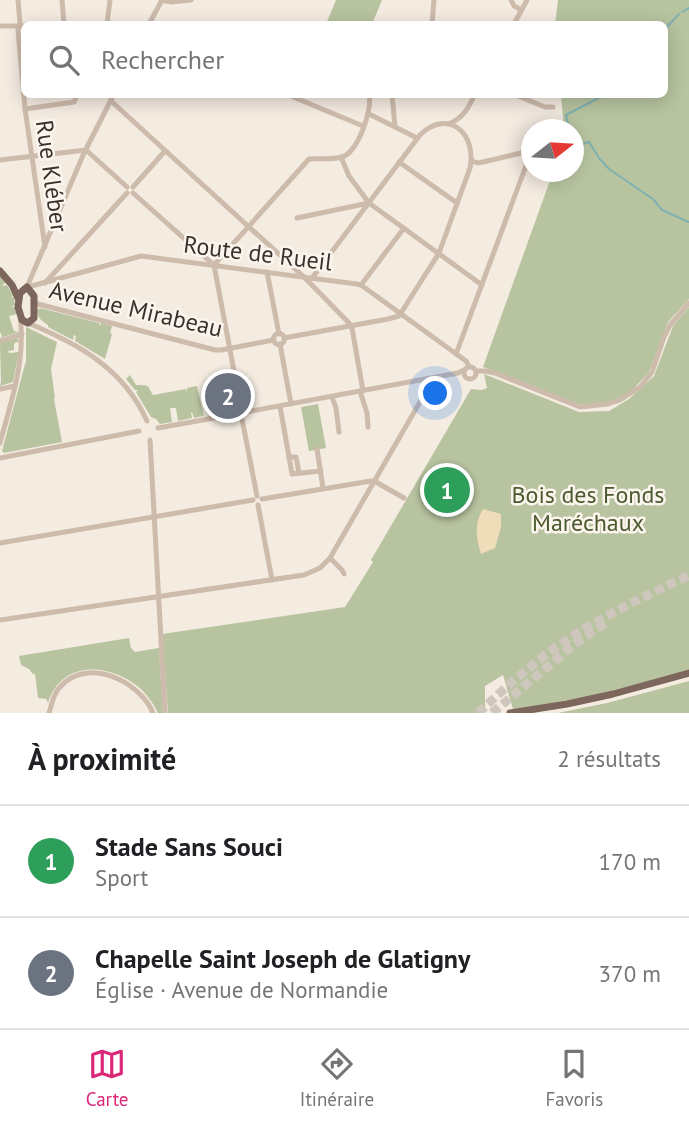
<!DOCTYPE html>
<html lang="fr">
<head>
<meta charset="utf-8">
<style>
	:root { --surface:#fff; --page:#f6f6f6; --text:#202124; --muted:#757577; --line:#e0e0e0; --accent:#db2777 }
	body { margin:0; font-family:"PT Sans",sans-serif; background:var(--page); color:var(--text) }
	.compass { position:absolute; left:521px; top:119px; width:63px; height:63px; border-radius:50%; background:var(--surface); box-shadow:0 4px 18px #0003; rotate:73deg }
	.you { position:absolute; left:436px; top:394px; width:24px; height:24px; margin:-18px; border:5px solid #fff; border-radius:50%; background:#1a73e8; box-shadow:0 0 0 10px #1a73e833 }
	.badge { display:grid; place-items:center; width:46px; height:46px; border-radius:50%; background:var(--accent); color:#fff; font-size:23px; font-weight:700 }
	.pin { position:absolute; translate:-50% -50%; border:4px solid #fff; box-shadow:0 2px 7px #0006 }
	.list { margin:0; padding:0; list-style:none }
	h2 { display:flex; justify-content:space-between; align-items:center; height:91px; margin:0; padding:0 28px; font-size:30px }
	h2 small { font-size:23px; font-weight:400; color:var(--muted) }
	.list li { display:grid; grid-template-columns:46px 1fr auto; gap:21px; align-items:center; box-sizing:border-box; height:112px; padding:0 28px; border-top:2px solid var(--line) }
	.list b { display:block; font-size:26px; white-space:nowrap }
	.list p { margin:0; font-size:23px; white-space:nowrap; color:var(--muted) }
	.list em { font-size:23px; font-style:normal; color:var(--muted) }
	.icon { flex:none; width:38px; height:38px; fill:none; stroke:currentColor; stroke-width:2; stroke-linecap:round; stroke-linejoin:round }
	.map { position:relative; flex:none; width:689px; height:713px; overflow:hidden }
	.search { position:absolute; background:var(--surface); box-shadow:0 4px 18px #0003; left:21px; right:21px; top:21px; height:77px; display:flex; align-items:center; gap:18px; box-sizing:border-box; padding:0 24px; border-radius:10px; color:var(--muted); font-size:26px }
	.sheet { height:315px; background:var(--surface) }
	nav { display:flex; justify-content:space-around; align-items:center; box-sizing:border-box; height:98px; border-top:2px solid var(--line); background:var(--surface); font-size:19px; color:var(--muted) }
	nav a { display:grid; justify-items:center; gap:4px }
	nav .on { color:var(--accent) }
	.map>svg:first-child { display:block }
	.green { fill:#b8c4a0 }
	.sand { fill:#efdcb8 }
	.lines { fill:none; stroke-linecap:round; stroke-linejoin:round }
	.stream { stroke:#7fb0b2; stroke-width:2 }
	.highway-tunnel { stroke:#cfc6bd; stroke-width:9; stroke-dasharray:9 4.5; stroke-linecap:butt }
	.minor { stroke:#cdbbac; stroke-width:5 }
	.major { stroke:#7d675c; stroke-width:7 }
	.labels { text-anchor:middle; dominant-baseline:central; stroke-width:5; stroke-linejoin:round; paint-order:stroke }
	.street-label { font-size:24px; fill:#3b302b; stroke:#fbf5ee }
	.park-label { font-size:24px; fill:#4a5a2e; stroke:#fbf5ee }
</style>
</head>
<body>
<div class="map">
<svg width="689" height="713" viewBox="0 0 689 713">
	<rect width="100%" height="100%" fill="#f4ebe1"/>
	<!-- green -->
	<g class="green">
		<polygon points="336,0 382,0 372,24 326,24"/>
		<polygon points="558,0 689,0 689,299 668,322 649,372 627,396 606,404 578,404 483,367 553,172 574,172 574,130 564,129 561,95 664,94 664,24 555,24"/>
		<polygon points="0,276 6,283 3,284 3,286 7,285 13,296 10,298 14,297 15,305 11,307 15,307 17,314 9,316 14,331 19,332 0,338 2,336 0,332"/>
		<path d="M689,307v363c-58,17 -116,31 -176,39l-10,-34 -18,11v27h-317l-6,-79 183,-27 28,-45 -2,-2 100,-171 11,1 5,-2 -3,-14 95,38 30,-1 20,-12 25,-23 19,-50z"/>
		<path d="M40,308l59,15 1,3 1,-3 11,3 -2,7 2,1 -7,25 -30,-18 1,-5 -2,-1 -1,5 -25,-13v-2c-7,-4 -10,-7 -11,-15z"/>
		<polygon points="26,327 57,342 51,369 55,398 54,399 62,442 4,453 2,451 25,364 26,363"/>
		<polygon points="18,338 19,343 16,342 14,344 14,350 8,351 9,353 19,352 13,382 0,386 1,382 0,343"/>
		<path d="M130,375l6,10c14,0 11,0 17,10l33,-6 1,3v-4l10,-2 7,30 -10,2 -2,-6 -1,1 1,5 -14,3 -2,-13h-6l2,14 -12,2 -4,-5 -5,-2 -15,-25 2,-2h-3l-9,-11z"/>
		<polygon points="318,404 326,448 309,451 301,407"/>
		<path d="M129,638l2,10 4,4 24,-4 4,65h-5c-4,-8 -9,-16 -16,-23 -29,-27 -80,-32 -94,13l-2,-4 -8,-1 -3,-24h-2l-4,-5 -8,-4 -2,-9z"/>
		<polygon points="689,681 689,713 558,713 607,703"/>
	</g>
	<!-- sand -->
	<path class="sand" d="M483,509l18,5v13l-6,21 -14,6c-5,-15 -7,-31 2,-45z"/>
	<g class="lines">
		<!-- stream -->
		<g class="stream">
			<polyline points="682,12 689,8"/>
			<polyline points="664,30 679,14"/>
			<polyline points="568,124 566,115 606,94"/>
			<polyline points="569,128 570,130"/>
			<polyline points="574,139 576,146 589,142 599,158 609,169 653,199 662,210 689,222"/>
		</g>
		<!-- highway-tunnel -->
		<g class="highway-tunnel">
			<path d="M478,713c29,-27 59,-54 92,-75 37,-25 79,-43 119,-63"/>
			<polyline points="492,713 575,644 605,623"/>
		</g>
		<!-- minor -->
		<g class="minor">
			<polyline points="18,0 20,23 18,30 25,109 45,247"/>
			<polyline points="62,0 64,24"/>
			<polyline points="161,0 171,2 191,0"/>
			<polyline points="511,0 514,6 522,10"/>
			<polyline points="107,24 110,0"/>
			<polyline points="149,24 162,0"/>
			<polyline points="432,24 434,0"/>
			<polyline points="514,24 527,0"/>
			<polyline points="0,26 24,26"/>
			<polyline points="286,94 363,126"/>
			<polyline points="392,94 395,127"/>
			<polyline points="513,94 545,107 553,107"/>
			<polyline points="111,101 305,278 349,323 352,328 363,391"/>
			<polyline points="25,109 74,102 78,94"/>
			<polyline points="369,114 417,138"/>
			<path d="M448,124c15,-5 21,-17 27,-30"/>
			<polyline points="341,157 349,176 369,203 482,285"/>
			<polyline points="0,160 86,150 127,187"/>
			<polyline points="472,161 478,163 483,162 530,151"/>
			<polyline points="399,162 457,203"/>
			<polyline points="133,187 165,151"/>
			<polyline points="133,193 214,265"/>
			<polyline points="297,218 369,203"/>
			<path d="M214,265l95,-106c11,-1 23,1 33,-2 16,-5 31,-48 27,-63"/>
			<polyline points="214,265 241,408"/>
			<polyline points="267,272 279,334"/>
			<path d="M312,278l108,-143c28,-27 57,-2 50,33l-31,85 -38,60"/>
			<polyline points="45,283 127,193"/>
			<polyline points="361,285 404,228"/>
			<polyline points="27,287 84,153 114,94"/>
			<polyline points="28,287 141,256 357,284 361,285 466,361 469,366"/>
			<polyline points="34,303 215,350 221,350 274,340"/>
			<path d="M28,323c51,21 96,46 119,98"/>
			<circle cx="279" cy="339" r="5.5"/>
			<polyline points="284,338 388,319 399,316 401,313"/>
			<polyline points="0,341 22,334"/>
			<polyline points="280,344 291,404"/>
			<polyline points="456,354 530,155 529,151"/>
			<circle cx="470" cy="373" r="6"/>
			<polyline points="476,371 485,371 495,373 580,407 608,404 620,400 640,387 652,372 664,337 670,325 689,303"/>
			<polyline points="0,389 15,386"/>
			<polyline points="360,391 367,413 368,427"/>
			<polyline points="332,397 336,408 339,432"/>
			<polyline points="280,406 292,474 321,471"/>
			<polyline points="246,412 458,373 464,370"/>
			<polyline points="242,419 257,496"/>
			<polyline points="158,428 236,414"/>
			<polyline points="150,440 165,713"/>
			<path d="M0,443c11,-41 26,-83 20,-127"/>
			<polyline points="317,449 323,488"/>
			<polyline points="289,457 296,457 299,473"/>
			<polyline points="0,458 139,431"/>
			<polyline points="262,499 371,481 376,482 404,498"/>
			<polyline points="258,505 272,580"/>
			<polyline points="0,543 253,500"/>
			<polyline points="330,558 342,570 344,574"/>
			<polyline points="0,620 304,575 320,568 330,558 428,388 430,384 430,378"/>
			<path d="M49,713c3,-9 4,-19 11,-26 27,-31 80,-6 93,26"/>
		</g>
		<!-- major -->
		<g class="major">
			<polyline points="0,271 12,285 18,298"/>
			<polygon points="27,287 34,296 34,318 28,323 22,320 18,307 20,293"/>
			<polyline points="510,713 567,704 613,694 689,673"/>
		</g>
	</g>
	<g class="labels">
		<!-- street labels -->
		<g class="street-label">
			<text transform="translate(52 176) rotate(82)">Rue Kléber</text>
			<text transform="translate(258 253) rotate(7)">Route de Rueil</text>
			<text transform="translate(136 309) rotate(13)">Avenue Mirabeau</text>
		</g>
		<!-- park labels -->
		<g class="park-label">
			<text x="588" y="494">Bois des Fonds<tspan x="588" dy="28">Maréchaux</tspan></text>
		</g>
	</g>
</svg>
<svg class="compass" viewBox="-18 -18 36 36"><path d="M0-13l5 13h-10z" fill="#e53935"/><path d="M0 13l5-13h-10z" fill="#757577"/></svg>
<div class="you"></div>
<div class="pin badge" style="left:447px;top:490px;background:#2e9e5b">1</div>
<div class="pin badge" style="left:228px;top:396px;background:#6b7280">2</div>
<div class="search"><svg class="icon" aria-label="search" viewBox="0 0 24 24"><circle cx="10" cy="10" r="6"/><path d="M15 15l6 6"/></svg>Rechercher</div>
</div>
<section class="sheet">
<h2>À proximité<small>2 résultats</small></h2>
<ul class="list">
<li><span class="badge" style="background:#2e9e5b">1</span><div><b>Stade Sans Souci</b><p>Sport</p></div><em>170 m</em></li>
<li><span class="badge" style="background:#6b7280">2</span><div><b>Chapelle Saint Joseph de Glatigny</b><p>Église · Avenue de Normandie</p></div><em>370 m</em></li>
</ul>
</section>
<nav>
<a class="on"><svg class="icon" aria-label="map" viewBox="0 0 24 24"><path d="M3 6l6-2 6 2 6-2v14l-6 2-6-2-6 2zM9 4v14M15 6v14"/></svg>Carte</a>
<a><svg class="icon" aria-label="directions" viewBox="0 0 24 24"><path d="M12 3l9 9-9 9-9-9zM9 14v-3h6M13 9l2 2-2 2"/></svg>Itinéraire</a>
<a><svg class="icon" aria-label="saved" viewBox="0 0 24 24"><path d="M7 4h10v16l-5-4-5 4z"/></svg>Favoris</a>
</nav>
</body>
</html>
